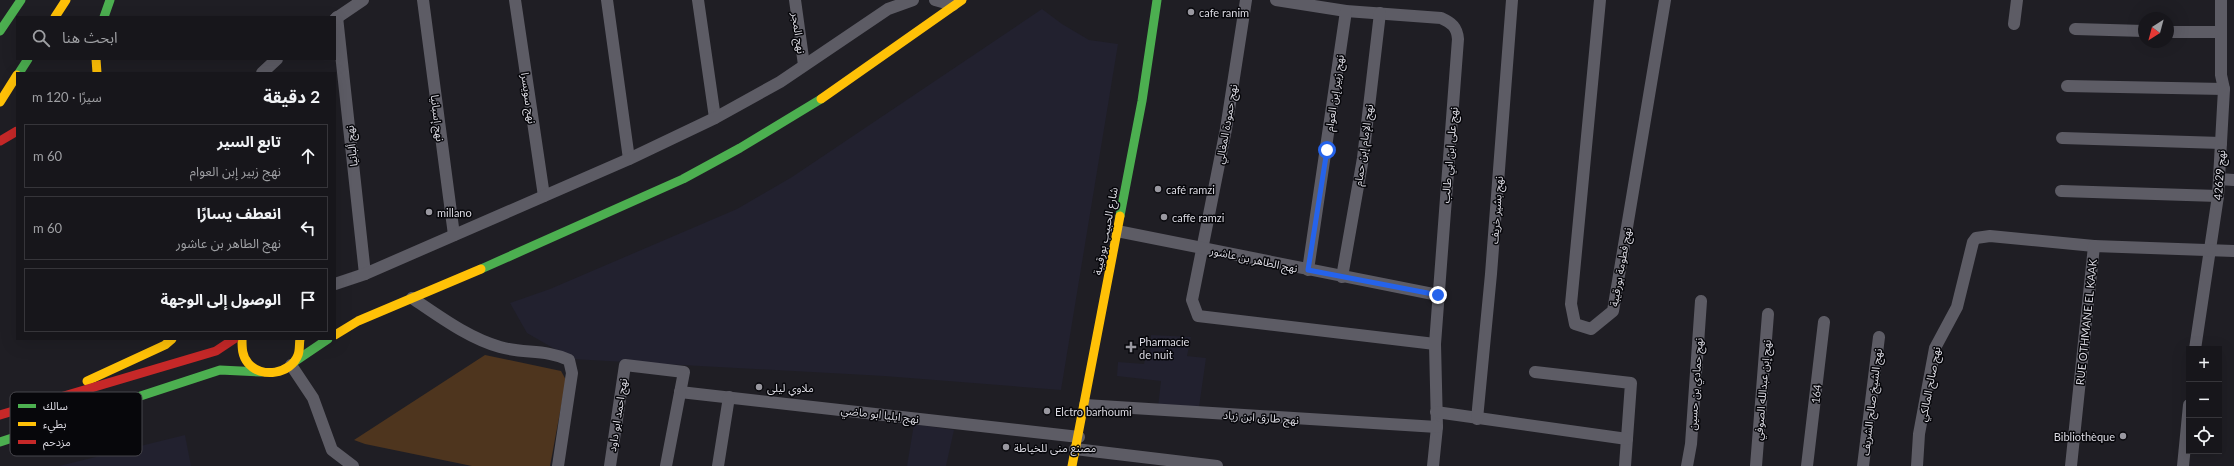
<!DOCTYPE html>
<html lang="ar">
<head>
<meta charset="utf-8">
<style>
	:root { --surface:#17161b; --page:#201f24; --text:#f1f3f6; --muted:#9e9fa3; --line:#36353a }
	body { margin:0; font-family:Lato,"Noto Sans Arabic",sans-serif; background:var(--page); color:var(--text); direction:rtl }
	.controls { position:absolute; right:12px; bottom:12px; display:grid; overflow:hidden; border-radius:0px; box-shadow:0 4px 16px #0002 }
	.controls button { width:36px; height:36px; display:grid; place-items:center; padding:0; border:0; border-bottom:1px solid var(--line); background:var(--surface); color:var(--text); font:20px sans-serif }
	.compass { position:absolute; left:2138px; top:12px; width:36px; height:36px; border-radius:50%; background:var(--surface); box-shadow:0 4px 16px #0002; rotate:216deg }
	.stop { position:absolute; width:12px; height:12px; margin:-9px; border:3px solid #2563eb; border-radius:50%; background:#fff }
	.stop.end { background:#2563eb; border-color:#fff; box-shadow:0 1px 4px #0008 }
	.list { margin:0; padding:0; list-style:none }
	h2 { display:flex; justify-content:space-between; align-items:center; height:52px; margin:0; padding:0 16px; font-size:17px }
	h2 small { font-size:13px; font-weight:400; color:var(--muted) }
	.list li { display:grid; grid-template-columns:26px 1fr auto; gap:12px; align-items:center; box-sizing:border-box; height:64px; margin:0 8px 8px; padding:0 8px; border:1px solid var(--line); border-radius:0px }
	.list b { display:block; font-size:15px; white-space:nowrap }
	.list p { margin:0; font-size:13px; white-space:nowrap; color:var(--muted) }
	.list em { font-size:13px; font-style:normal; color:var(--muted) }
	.icon { flex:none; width:22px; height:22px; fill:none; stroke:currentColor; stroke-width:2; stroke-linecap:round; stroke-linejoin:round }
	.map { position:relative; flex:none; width:2234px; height:466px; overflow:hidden; direction:ltr }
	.search { position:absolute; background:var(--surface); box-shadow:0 4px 16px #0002; left:16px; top:16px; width:320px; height:44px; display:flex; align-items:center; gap:10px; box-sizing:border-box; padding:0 14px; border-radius:0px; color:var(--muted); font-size:15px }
	.panel { position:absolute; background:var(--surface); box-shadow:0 4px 16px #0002; left:16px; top:72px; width:320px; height:268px; border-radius:0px; direction:rtl }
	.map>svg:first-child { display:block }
	.built { fill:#22212f }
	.green { fill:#4e351e }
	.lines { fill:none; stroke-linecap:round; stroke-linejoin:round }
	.street { stroke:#5d5c65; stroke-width:12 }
	.fast { stroke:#4caf50; stroke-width:9 }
	.slow { stroke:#ffc107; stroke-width:9 }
	.jam { stroke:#c62828; stroke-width:9 }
	.route { stroke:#2563eb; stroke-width:5 }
	.poi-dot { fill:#9998a0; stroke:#07070b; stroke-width:1.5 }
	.labels { text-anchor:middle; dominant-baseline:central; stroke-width:3; stroke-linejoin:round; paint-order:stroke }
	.poi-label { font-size:11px; fill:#dbdae2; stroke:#07070b; text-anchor:start }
	.street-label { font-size:11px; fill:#dbdae2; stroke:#07070b }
	.key { fill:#07070b; stroke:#47464c; stroke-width:1 }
	.key-label { font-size:11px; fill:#dbdae2 }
</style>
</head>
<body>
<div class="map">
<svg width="2234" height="466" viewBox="0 0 2234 466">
	<rect width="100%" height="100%" fill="#1f1e24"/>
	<!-- built -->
	<g class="built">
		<polygon points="1042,9 1062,24 1089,40 1118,44 1061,390 884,376 572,359 527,333 510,303 550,289 737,209 792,177"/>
		<polygon points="1151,335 1191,337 1187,356 1206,358 1199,407 1158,407 1161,381 1117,376 1118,362 1144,364 1146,354 1150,354"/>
		<polygon points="914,424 954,430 946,466 907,466"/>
		<polygon points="185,435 191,466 59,466"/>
	</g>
	<!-- green -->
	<polygon class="green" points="485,355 561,371 566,380 550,466 472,466 365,444 354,440"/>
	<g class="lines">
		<!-- street -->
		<g class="street">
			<polyline points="423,0 454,235"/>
			<polyline points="515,0 544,196"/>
			<polyline points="607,0 629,159"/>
			<polyline points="698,0 715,118"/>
			<polyline points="795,0 804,65"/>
			<polyline points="935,0 953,5"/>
			<polyline points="1246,0 1226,129 1192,300 1198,316 1435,344"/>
			<path d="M1276,0l70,11 95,7c11,5 16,9 17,21l-23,305 2,83 -4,39"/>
			<polyline points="1600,0 1571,304 1575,324 1591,329 1613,311 1665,0"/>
			<polyline points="337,17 365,274"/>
			<polyline points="335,19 363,0"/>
			<polyline points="2014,24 2017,0"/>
			<polyline points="2075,29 2144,31"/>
			<polyline points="2168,32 2221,32"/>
			<polyline points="262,73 277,59"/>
			<polyline points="2067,86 2224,89"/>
			<polyline points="2062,138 2221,143"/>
			<polyline points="2219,179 2234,180"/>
			<polyline points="2061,191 2218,196"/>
			<polyline points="1117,231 1438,295"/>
			<polyline points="1308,270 1346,11"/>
			<polyline points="1342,277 1363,158 1380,13"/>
			<polyline points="335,284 365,274 629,159 715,118 780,82 888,9 913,0"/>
			<path d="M412,298c27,18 56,40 88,49 23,7 46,2 69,13l3,13 -14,93"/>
			<polyline points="2195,349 2218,196 2224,89 2221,75 2221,0"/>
			<polyline points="291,365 313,398 332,450 353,466"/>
			<polyline points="1535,372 1631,383 1625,466"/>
			<polyline points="680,392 1079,437"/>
			<polyline points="1085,405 1437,427"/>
			<polyline points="1436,412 1627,439"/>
			<polyline points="1477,419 1491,274 1512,0"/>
			<polyline points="1075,449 1217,466"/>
			<polyline points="610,466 625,365 684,372 666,466"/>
			<polyline points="718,466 729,397"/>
			<polyline points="1687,466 1691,444 1701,301"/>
			<polyline points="1756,466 1768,314"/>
			<polyline points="1807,466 1824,322"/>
			<polyline points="1863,466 1879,337"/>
			<polyline points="1917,466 1919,434 1935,348 1957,307 1973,242 1976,238 1990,236 2094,246"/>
			<polyline points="2071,466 2094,246 2234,251"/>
			<polyline points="2183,466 2189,405"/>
		</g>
		<!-- fast -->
		<g class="fast">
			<polyline points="104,17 110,0"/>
			<polyline points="0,31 21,0"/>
			<polyline points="19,73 28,59"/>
			<polyline points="1120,216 1142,101 1157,0"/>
			<polyline points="481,269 683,179 740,148 821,99"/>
			<polyline points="294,362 328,339"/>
			<polyline points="0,442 220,370 261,372"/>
		</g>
		<!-- slow -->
		<g class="slow">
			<polyline points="55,17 66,0"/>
			<polyline points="96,59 97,73"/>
			<polyline points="821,99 962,0"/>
			<polyline points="0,102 17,75"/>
			<polyline points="335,335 358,321 481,269"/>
			<path d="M242,339c0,9 0,17 6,24 13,16 43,11 50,-8 2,-5 1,-11 2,-16"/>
			<polyline points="87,381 165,345 172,339"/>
			<polyline points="1072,466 1120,216"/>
		</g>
		<!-- jam -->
		<g class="jam">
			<polyline points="0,141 17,131"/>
			<polyline points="0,415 216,351 234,339"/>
		</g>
	</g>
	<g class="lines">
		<!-- route -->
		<polyline class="route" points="1327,150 1308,270 1438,295"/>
	</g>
	<!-- markers -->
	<g class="poi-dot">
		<circle cx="1191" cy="12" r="4"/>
		<circle cx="1158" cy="189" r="4"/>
		<circle cx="429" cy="212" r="4"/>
		<circle cx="1164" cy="217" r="4"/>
		<path d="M1129 341h4v4h4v4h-4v4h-4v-4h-4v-4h4z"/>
		<circle cx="759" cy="387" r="4"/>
		<circle cx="1047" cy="411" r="4"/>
		<circle cx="2123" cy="436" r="4"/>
		<circle cx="1006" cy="447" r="4"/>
	</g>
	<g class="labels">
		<!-- poi labels -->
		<g class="poi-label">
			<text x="1199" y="12">cafe ranim</text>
			<text x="1166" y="189">café ramzi</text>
			<text x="437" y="212">millano</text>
			<text x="1172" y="217">caffe ramzi</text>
			<text x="1139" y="341">Pharmacie<tspan x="1139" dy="13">de nuit</tspan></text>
			<text x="767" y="387">ملاوي ليلى</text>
			<text x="1055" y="411">Elctro barhoumi</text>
			<text x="2115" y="436" text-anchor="end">Bibliothèque</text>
			<text x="1014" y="447">مصنع منى للخياطة</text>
		</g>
		<!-- street labels -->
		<g class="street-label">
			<text transform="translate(799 33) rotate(82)">نهج المجر</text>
			<text transform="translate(1334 93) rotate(-82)">نهج زبير إبن العوام</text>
			<text transform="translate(529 98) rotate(82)">نهج سويسرا</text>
			<text transform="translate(438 118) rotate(83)">نهج إسبانيا</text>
			<text transform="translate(1226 124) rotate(-80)">نهج حمودة المغالي</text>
			<text transform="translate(1363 145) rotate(-82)">نهج الإمام إبن حمام</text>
			<text transform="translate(351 146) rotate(-96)">نهج ألبانيا</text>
			<text transform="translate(1449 155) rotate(-85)">نهج على ابن ابي طالب</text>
			<text transform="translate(2219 175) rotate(-86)">نهج 42629</text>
			<text transform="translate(1496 210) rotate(-86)">نهج بشير خريف</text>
			<text transform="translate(1105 231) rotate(-79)">شارع الحبيب بورقيبة</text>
			<text transform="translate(1254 259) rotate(12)">نهج الطاهر بن عاشور</text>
			<text transform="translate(1620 267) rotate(-80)">نهج فطومة بورقيبة</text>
			<text transform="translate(2086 322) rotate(-84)">RUE OTHMANE EL KAAK</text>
			<text transform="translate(1695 384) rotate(-86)">نهج حمادي بن حسين</text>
			<text transform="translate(1929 384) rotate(-79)">نهج صالح المالكي</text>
			<text transform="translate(1762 390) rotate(-85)">نهج إبن عبدالله الصوفي</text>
			<text transform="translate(1816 394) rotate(-83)">164</text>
			<text transform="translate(1871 402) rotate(-83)">نهج الشيخ صالح الشريف</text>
			<text transform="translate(880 414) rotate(7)">نهج ايليا ابو ماضي</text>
			<text transform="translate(617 415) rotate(-81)">نهج احمد ابو داود</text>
			<text transform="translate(1261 417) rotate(4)">نهج طارق ابن زياد</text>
		</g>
	</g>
	<!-- legend -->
	<rect x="10" y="392" width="132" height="64" rx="6" class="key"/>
	<rect x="18" y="404" width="18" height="4" fill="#4caf50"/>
	<rect x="18" y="422" width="18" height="4" fill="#ffc107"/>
	<rect x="18" y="440" width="18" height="4" fill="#c62828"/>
	<g class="key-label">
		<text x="43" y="410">سالك</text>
		<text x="43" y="428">بطيء</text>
		<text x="43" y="446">مزدحم</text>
	</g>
</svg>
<div class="controls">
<button>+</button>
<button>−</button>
<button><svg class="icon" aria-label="locate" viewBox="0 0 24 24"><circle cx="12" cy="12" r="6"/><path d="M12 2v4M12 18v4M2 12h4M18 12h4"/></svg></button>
</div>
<svg class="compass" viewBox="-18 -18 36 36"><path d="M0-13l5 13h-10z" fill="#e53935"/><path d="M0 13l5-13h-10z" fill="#9e9fa3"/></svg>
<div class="stop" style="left:1327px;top:150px"></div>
<div class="stop end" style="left:1438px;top:295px"></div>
<div class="search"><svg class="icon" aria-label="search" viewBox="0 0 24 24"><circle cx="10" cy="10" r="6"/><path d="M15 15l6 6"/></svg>ابحث هنا</div>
<section class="panel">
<h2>2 دقيقة<small>سيرًا · 120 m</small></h2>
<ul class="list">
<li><svg class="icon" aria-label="ahead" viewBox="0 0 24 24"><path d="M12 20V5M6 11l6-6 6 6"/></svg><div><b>تابع السير</b><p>نهج زبير إبن العوام</p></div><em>60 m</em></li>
<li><svg class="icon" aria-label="left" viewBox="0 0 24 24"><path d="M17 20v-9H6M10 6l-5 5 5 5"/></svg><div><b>انعطف يسارًا</b><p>نهج الطاهر بن عاشور</p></div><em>60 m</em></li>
<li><svg class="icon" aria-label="arrive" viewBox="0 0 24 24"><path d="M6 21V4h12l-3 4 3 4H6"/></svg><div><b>الوصول إلى الوجهة</b></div></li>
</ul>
</section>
</div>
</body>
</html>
